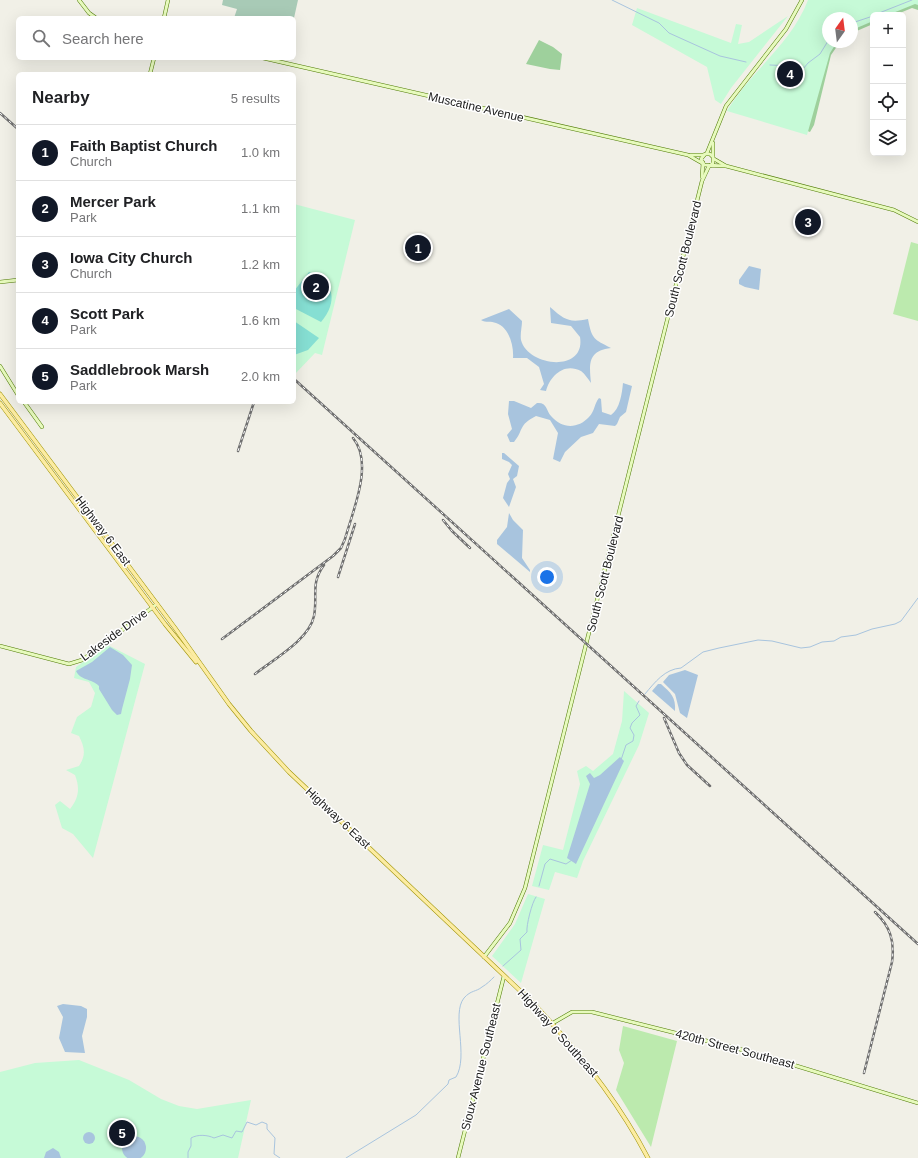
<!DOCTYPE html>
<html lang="en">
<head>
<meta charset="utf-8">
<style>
	:root { --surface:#fff; --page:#f2f2f2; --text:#202124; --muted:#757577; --line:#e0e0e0; --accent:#111827 }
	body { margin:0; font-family:Helvetica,sans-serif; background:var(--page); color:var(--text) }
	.controls { position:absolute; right:12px; top:12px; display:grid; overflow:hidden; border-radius:6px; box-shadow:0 4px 16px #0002 }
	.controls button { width:36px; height:36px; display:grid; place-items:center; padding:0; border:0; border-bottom:1px solid var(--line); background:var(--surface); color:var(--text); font:20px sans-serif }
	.compass { position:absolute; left:822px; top:12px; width:36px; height:36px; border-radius:50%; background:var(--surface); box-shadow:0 4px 16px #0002; rotate:14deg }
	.you { position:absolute; left:547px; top:577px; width:14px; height:14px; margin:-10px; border:3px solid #fff; border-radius:50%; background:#1a73e8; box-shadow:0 0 0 6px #1a73e833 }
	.badge { display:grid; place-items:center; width:26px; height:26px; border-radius:50%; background:var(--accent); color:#fff; font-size:13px; font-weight:700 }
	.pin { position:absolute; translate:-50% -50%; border:2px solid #fff; box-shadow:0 1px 4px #0006 }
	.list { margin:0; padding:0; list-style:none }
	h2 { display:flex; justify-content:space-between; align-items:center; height:52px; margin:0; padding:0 16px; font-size:17px }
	h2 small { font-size:13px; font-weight:400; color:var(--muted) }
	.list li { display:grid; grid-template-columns:26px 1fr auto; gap:12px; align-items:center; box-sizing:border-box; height:56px; padding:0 16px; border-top:1px solid var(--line) }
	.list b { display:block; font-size:15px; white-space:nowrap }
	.list p { margin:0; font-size:13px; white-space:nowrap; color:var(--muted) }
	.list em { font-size:13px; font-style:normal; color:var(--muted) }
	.icon { flex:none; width:22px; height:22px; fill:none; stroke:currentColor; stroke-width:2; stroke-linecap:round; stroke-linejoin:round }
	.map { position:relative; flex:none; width:918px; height:1158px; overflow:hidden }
	.search { position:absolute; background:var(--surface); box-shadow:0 4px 16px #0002; left:16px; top:16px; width:280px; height:44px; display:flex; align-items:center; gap:10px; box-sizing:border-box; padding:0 14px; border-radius:6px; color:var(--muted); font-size:15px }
	.panel { position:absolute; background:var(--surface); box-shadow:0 4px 16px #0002; left:16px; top:72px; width:280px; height:332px; border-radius:6px }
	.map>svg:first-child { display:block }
	.grass { fill:#bceaae }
	.forest { fill:#9ed09c }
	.cemetery { fill:#a8cab6 }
	.park { fill:#c6fad7 }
	.pitch { fill:#86dfd3 }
	.water { fill:#a8c4de }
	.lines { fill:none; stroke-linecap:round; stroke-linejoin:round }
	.stream { stroke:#a8c4de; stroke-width:1 }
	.secondary-casing { stroke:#4f7a05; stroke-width:4 }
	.primary-casing { stroke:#9d9101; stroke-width:4.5 }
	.secondary { stroke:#e7fabd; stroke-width:3 }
	.primary { stroke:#fceca2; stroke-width:3.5 }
	.rail-casing { stroke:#6f6f6f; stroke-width:2.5 }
	.rail { stroke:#fff; stroke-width:1; stroke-dasharray:3; stroke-linecap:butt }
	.labels { text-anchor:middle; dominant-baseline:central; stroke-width:3; stroke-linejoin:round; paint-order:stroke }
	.street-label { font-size:12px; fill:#212121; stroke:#fff }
</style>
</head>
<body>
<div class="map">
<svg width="918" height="1158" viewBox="0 0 918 1158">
	<rect width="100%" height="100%" fill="#f1f0e7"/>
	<!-- grass -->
	<g class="grass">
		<polygon points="911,242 918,244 918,321 893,314"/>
		<polygon points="623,1026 677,1041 651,1147 616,1090 624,1063 619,1050"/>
	</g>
	<!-- forest -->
	<g class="forest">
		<polygon points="918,0 918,10 912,8 895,15 873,15 873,24 852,33 852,22 869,14"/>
		<polygon points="539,40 553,47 562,54 560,70 550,69 526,64"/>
		<polygon points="828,42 840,42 831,55 814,125 810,132 805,130"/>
	</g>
	<!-- cemetery -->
	<polygon class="cemetery" points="223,0 298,0 294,18 234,18 237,9 222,5"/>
	<!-- park -->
	<g class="park">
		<path d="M808,0h110v5l-3,-1 -27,11h-15v6l-21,9v-12h-24v24h9l-7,11 -23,82 -80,-24c23,-39 65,-68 81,-111z"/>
		<polygon points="637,8 731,43 736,24 742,25 738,44 749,42 788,16 731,88 721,104 715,100 707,67 632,25"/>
		<polygon points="294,204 355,220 322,355 315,353 294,375"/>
		<path d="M108,645l37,19 -52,194 -20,-24 -11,-6 -7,-23 5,-4 10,8c9,-11 10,-21 5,-34l-9,-5 13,-4c7,-11 6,-18 0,-30l-8,-3 6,-16 14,-10 4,-14 -6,-11 -15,-4 2,-11z"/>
		<polygon points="624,691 649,713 639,745 583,861 577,878 555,872 549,890 532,886 543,845 563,850 580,784 577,771 586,766 593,771 613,754 622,721"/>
		<polygon points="528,894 545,899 521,983 492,956 515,924"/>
		<polygon points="79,1060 129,1080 161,1099 179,1106 197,1109 251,1100 238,1158 0,1158 0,1072 35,1063"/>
	</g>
	<!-- pitch -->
	<g class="pitch">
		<path d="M309,272c26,9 29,30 12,50l-27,-14v-17z"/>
		<polygon points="294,321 319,338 308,350 294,355"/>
	</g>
	<!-- water -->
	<g class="water">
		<polygon points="749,266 761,269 759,290 745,287 739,284 739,280"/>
		<path d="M550,307c15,13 19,16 38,12 4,21 6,20 23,29 -23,3 -22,15 -20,35 -3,-4 -6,-9 -10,-12 -17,-9 -31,5 -35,20l-6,-1 4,-6 -5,-17 -12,-9h-14c1,-12 -4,-31 -17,-35 -5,-2 -10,0 -15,-3l28,-11 13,12c0,6 -2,13 -1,19 7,27 65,33 59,-3l-9,-11 -20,-3z"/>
		<path d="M623,383l9,3 -6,26 -6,5 -3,7 -2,2 -16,-2 -6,9 -12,4 -16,15 -5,10 -7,-3 5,-26 -8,-13 -14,-4c-18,9 -12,14 -22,26h-4l-3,-7 5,-6 -4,-15 1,-13h5l17,7 6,-5c10,-1 9,7 14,13 11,13 27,13 38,1 6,-6 5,-13 10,-19l2,1 1,13 9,3c9,-6 11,-22 12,-32z"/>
		<polygon points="502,453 504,453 519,466 517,476 513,479 516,487 509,507 503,498 507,483 510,479 508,474 512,465 509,462 502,459"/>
		<polygon points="509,513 513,520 523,530 522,558 530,570 530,572 497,544 497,540 507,527"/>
		<path d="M110,647l13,8 9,10 -2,14 -8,30 -1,5 -4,1 -5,-5 -13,-21v-3c-8,-8 -18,-5 -23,-15l16,-9z"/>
		<polygon points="685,670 698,675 687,718 680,713 675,694 663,682 669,675"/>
		<path d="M658,684h3c10,9 15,13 14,27l-23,-20z"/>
		<polygon points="620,757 624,761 576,864 567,858 590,784 586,776 590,773 594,778 600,775"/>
		<polygon points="63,1004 81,1006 87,1009 87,1017 82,1036 85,1053 65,1052 59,1038 63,1017 57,1006"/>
		<circle cx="89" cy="1138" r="6"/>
		<circle cx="134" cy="1148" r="12"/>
		<polygon points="53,1148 59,1152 61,1158 44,1158 46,1152"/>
	</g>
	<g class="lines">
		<!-- stream -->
		<g class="stream">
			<polyline points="612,0 659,23 669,33 720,56 746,62"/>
			<polyline points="874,15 912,0"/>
			<polyline points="852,23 873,16"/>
			<polyline points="770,65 792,66 798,70 803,69 808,63 820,54 828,41"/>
			<path d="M645,694c10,-12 20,-25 36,-26l22,-16 16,-4 39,-8 14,1 29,7 9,-1 12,-5 12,-1 7,-4 15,-2 16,-6 23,-5 6,-3 17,-23"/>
			<polyline points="621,760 626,745 633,741 634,735 630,728 632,723 640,715 636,706 639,701"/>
			<polyline points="539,886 545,864 550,859 566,864 572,860"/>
			<path d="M503,966l18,-16 -1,-11 7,-7c-1,-6 5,-30 9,-35"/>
			<path d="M188,1158v-6l3,-6v-8c7,-4 17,-3 23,0l9,-3 9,3 4,-7 6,1 5,-10 9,3 6,-3 5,2v5l8,9 -1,16 6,4"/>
			<path d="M346,1158l70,-43 32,-31 1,-4 7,-3c13,-21 -5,-63 8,-79 7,-8 12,-6 18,-11 5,-3 8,-6 12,-10"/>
		</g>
		<defs>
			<g id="secondary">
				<polyline points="79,0 89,13 96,18"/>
				<polyline points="164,18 168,0"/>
				<polyline points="263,58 688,155 702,163"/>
				<polyline points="150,74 154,58"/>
				<polyline points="713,143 713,156"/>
				<polyline points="707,153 726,106 786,29 802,0"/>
				<polyline points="690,155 704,155"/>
				<polyline points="714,159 726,166 894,210 918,222"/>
				<polyline points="710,166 713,163 713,157 710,154 705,154 701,159 704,165 725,166"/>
				<polyline points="702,177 703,163"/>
				<polyline points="0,282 18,280"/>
				<polyline points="0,366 18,395"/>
				<polyline points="24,402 42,427"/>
				<polyline points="0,646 69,664 82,660 157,604"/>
				<polyline points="484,957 510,923 525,888 702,181 709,166"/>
				<polyline points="553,1023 572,1012 592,1012 751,1052 918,1103"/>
				<polyline points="458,1158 504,976"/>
			</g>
			<g id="primary">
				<path d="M0,394l175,234 54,76 22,27 38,41 242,229c46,48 86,98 117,157"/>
				<polyline points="0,403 165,624 196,662"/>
			</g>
		</defs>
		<!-- secondary casing -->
		<use href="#secondary" class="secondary-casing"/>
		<!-- primary casing -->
		<use href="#primary" class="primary-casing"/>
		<!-- secondary -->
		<use href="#secondary" class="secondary"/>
		<!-- primary -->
		<use href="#primary" class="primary"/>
		<defs>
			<g id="rail">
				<polyline points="0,113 18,129"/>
				<polyline points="294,379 918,944"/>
				<polyline points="238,451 254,402"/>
				<polyline points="443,520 452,531 470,548"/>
				<polyline points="338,577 355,524"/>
				<path d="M222,639l111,-83 8,-8 4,-9c8,-29 29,-76 8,-101"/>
				<path d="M255,674c19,-15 54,-34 59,-58 4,-20 -4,-32 10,-51"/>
				<polyline points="664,718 679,753 687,765 710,786"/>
				<path d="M864,1073l28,-111c3,-21 -2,-36 -17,-50"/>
			</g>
		</defs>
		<!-- rail casing -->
		<use href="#rail" class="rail-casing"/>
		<!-- rail -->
		<use href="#rail" class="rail"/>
	</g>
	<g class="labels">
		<!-- street labels -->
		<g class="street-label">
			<text transform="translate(476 107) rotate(13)">Muscatine Avenue</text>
			<text transform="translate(683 259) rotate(-76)">South Scott Boulevard</text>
			<text transform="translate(103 531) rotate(53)">Highway 6 East</text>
			<text transform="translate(605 574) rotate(-76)">South Scott Boulevard</text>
			<text transform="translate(114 635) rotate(-36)">Lakeside Drive</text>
			<text transform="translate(338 818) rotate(43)">Highway 6 East</text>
			<text transform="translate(558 1033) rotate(48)">Highway 6 Southeast</text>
			<text transform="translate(735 1049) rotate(15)">420th Street Southeast</text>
			<text transform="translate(481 1067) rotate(-76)">Sioux Avenue Southeast</text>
		</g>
	</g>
</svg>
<div class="controls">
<button>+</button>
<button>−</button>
<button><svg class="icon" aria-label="locate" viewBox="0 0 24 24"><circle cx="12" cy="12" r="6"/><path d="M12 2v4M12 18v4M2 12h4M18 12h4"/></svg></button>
<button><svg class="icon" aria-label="layers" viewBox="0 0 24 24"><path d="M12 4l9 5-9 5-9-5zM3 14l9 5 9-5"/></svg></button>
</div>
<svg class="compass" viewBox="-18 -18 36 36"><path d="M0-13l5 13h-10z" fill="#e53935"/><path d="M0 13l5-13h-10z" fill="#757577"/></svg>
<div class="you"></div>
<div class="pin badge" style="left:418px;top:248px">1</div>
<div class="pin badge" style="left:316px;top:287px">2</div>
<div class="pin badge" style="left:808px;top:222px">3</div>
<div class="pin badge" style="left:790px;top:74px">4</div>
<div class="pin badge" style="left:122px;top:1133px">5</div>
<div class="search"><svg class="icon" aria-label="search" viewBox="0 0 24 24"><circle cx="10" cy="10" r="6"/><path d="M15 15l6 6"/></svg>Search here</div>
<section class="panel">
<h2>Nearby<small>5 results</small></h2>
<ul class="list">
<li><span class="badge">1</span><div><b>Faith Baptist Church</b><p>Church</p></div><em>1.0 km</em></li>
<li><span class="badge">2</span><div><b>Mercer Park</b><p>Park</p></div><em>1.1 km</em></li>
<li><span class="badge">3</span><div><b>Iowa City Church</b><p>Church</p></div><em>1.2 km</em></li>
<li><span class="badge">4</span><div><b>Scott Park</b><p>Park</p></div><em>1.6 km</em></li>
<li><span class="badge">5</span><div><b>Saddlebrook Marsh</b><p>Park</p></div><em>2.0 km</em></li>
</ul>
</section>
</div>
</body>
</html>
